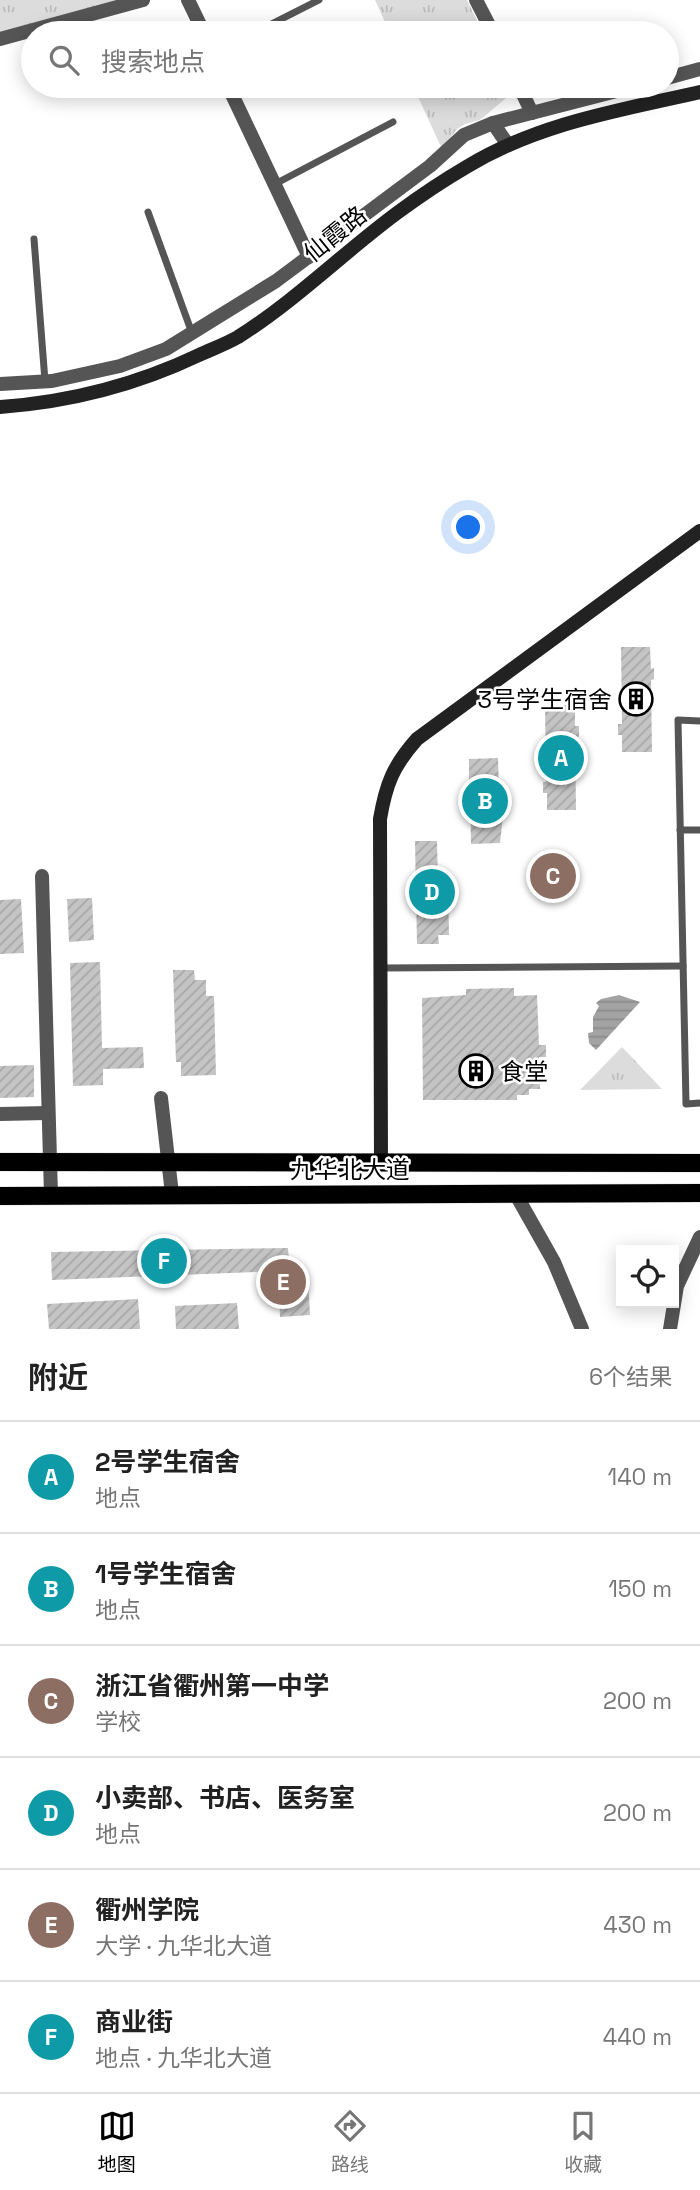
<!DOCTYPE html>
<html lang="zh">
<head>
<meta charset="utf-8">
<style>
	:root { --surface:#fff; --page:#f6f6f6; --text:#222; --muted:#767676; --line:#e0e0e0; --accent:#000 }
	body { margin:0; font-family:"Space Grotesk","Noto Sans SC",sans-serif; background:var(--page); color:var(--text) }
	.controls { position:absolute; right:21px; bottom:21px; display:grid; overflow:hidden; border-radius:0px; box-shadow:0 4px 18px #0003 }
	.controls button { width:63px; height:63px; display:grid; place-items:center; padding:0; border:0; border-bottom:2px solid var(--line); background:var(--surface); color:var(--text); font:35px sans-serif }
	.you { position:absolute; left:469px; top:528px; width:24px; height:24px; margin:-18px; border:5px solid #fff; border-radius:50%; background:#1a73e8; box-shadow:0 0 0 10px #1a73e833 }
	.badge { display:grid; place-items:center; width:46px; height:46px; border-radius:50%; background:var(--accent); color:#fff; font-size:23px; font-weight:700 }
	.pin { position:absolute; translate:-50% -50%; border:4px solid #fff; box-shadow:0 2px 7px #0006 }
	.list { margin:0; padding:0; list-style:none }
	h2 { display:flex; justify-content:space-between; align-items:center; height:91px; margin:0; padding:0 28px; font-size:30px }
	h2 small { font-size:23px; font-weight:400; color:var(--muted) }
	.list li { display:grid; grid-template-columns:46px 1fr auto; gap:21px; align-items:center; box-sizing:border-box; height:112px; padding:0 28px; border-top:2px solid var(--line) }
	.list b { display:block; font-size:26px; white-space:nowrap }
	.list p { margin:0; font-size:23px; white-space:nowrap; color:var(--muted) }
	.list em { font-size:23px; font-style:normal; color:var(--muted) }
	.icon { flex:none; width:38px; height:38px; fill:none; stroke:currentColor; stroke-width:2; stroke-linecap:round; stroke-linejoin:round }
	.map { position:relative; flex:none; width:700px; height:1329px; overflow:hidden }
	.search { position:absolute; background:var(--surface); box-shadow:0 4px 18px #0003; left:21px; right:21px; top:21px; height:77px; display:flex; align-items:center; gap:18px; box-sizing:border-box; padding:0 24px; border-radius:38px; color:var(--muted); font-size:26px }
	.sheet { height:763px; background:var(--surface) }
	nav { display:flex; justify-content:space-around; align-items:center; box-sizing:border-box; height:98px; border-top:2px solid var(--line); background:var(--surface); font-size:19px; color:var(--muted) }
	nav a { display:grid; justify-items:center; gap:4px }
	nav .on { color:var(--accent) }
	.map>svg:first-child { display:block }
	.park { fill:url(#park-tufts) }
	.water { fill:url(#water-rules) }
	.building { fill:url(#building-hatch) }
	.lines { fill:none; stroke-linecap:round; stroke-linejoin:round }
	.primary-casing { stroke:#dbdbdb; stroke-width:19 }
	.lane { stroke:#555; stroke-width:7 }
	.street { stroke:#555; stroke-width:14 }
	.secondary { stroke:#222; stroke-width:14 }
	.primary { stroke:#000; stroke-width:18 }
	.labels { text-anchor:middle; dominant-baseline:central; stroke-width:5; stroke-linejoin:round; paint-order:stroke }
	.street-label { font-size:24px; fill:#000; stroke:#fff }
	.poi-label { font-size:24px; fill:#000; stroke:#fff; text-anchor:end }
</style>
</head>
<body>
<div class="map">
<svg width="700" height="1329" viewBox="0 0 700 1329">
	<defs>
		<pattern id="park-tufts" width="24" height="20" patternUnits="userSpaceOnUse" patternTransform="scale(1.75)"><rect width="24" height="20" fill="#dcdcdc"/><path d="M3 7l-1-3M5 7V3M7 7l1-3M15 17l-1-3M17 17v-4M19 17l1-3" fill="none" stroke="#bbb"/></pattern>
		<pattern id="water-rules" width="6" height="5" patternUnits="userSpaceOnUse" patternTransform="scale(1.75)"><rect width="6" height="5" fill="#a3a3a3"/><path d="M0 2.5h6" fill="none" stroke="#8b8b8b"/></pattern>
		<pattern id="building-hatch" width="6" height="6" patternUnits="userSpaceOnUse" patternTransform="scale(1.75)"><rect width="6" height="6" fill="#c4c4c4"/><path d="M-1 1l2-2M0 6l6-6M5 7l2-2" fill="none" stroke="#a7a7a7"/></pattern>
	</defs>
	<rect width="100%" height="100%" fill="#fff"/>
	<!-- park -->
	<g class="park">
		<polygon points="0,0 119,0 0,34"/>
		<polygon points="375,0 467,0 483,33 390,33"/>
		<polygon points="413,86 509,86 512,93 480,120 465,124 457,129 442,149"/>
		<polygon points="622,1047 662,1089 580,1090"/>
	</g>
	<!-- water -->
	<polygon class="water" points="619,995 640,1002 596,1050 589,1043 588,1033 593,1032 593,1017 599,1006 596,1003 601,999"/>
	<!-- building -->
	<g class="building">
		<polygon points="621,647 650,647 651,669 654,668 654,679 651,680 652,752 622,752 622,735 618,735 618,724 622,724"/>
		<polygon points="545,705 575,705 575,726 579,726 579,737 575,737 576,810 547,810 547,793 543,793 543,782 546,782"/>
		<polygon points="498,758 500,818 503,817 500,843 471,844 470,793 467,793 466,782 469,782 469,759"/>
		<polygon points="415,841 437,841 438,884 448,884 449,935 438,935 439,944 417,944"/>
		<polygon points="92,898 94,940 69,942 67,899"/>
		<polygon points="21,899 24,953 0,954 0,900"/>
		<polygon points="100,962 102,1048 143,1047 144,1068 103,1069 103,1085 73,1086 70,963"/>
		<polygon points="173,970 194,970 195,980 206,980 206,996 214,996 216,1075 181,1076 181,1062 176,1062"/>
		<polygon points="514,988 514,996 537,995 539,1045 546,1045 546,1057 539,1057 540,1089 529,1089 529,1095 517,1095 517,1100 423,1100 422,998 466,995 466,989"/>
		<polygon points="34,1065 34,1097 0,1098 0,1066"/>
		<polygon points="288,1248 290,1278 308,1277 310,1315 280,1317 278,1271 52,1280 51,1252"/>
		<polygon points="138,1299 140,1329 49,1329 47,1304"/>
		<polygon points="237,1303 239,1329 176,1329 175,1306"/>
	</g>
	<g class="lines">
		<defs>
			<g id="primary">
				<polyline points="0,1162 700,1163"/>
				<polyline points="0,1196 700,1193"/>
			</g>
		</defs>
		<!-- primary casing -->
		<use href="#primary" class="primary-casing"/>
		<!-- lane -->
		<g class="lane">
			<polyline points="254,33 319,0"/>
			<polyline points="275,184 393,122"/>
			<polyline points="148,212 192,333"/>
			<polyline points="34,239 45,381"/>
			<polyline points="700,721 678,720 686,1104 700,1103"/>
			<polyline points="680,830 700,830"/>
			<polyline points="381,968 683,966"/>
		</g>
		<!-- street -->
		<g class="street">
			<polyline points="188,0 204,33"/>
			<polyline points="476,0 493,33"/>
			<polyline points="0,39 143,0"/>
			<polyline points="667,78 700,69"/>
			<polyline points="228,86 309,257"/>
			<polyline points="519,86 532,113"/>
			<polyline points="493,123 508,145"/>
			<polyline points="0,384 52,381 120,366 166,349 276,281 430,166 464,135 493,123 636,86"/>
			<polyline points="42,876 51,1195"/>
			<polyline points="161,1098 172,1194"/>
			<polyline points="0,1114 48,1113"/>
			<polyline points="515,1193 554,1262 582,1329"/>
			<polyline points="670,1329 677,1286 700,1237"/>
		</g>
		<!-- secondary -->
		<g class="secondary">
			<path d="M0,407c70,-5 136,-22 199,-52 13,-6 27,-11 39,-18 57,-36 105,-84 159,-124 23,-17 47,-33 71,-47 71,-43 153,-56 232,-74"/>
			<path d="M381,1163l-1,-344c6,-35 13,-53 37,-80l283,-208"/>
		</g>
		<!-- primary -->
		<use href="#primary" class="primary"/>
	</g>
	<!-- icons -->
	<defs>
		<symbol id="building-ring" viewBox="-11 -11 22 22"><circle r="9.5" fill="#fff" stroke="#000" stroke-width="1.5"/><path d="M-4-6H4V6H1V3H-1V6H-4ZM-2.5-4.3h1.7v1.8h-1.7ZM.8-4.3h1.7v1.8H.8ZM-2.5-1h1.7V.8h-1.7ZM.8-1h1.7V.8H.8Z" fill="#000"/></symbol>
	</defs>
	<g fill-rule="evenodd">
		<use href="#building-ring" x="617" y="680" width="38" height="38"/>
		<use href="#building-ring" x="457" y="1052" width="38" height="38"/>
	</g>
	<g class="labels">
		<!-- street labels -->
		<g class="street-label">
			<text transform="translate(335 234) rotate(-39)">仙霞路</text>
			<text x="350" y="1169">九华北大道</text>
		</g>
		<!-- poi labels -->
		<g class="poi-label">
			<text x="612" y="699">3号学生宿舍</text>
			<text x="500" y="1071" text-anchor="start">食堂</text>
		</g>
	</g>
</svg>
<div class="controls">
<button><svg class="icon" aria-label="locate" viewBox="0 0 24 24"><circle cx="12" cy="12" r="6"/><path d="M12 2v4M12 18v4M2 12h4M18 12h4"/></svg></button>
</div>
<div class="you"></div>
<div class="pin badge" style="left:561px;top:758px;background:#0f9aa8">A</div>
<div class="pin badge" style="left:485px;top:801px;background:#0f9aa8">B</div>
<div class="pin badge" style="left:553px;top:876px;background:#8d6e63">C</div>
<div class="pin badge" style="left:432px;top:892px;background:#0f9aa8">D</div>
<div class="pin badge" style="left:283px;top:1282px;background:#8d6e63">E</div>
<div class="pin badge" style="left:164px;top:1261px;background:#0f9aa8">F</div>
<div class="search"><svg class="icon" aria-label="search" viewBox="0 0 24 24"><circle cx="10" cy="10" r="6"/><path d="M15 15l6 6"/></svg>搜索地点</div>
</div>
<section class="sheet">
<h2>附近<small>6个结果</small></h2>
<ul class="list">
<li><span class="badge" style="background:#0f9aa8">A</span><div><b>2号学生宿舍</b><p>地点</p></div><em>140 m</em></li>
<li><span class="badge" style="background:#0f9aa8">B</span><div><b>1号学生宿舍</b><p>地点</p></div><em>150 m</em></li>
<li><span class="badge" style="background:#8d6e63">C</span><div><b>浙江省衢州第一中学</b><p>学校</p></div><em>200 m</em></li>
<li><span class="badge" style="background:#0f9aa8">D</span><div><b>小卖部、书店、医务室</b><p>地点</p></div><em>200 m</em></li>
<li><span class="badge" style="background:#8d6e63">E</span><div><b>衢州学院</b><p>大学 · 九华北大道</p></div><em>430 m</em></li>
<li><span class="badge" style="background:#0f9aa8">F</span><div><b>商业街</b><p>地点 · 九华北大道</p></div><em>440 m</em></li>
</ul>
</section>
<nav>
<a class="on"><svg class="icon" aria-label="map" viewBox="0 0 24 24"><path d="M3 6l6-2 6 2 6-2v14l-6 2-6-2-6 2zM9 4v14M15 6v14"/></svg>地图</a>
<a><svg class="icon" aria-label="directions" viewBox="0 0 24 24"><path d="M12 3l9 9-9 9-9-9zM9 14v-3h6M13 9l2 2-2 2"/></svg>路线</a>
<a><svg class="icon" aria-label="saved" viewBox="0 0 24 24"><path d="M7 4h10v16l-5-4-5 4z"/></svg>收藏</a>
</nav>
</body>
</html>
